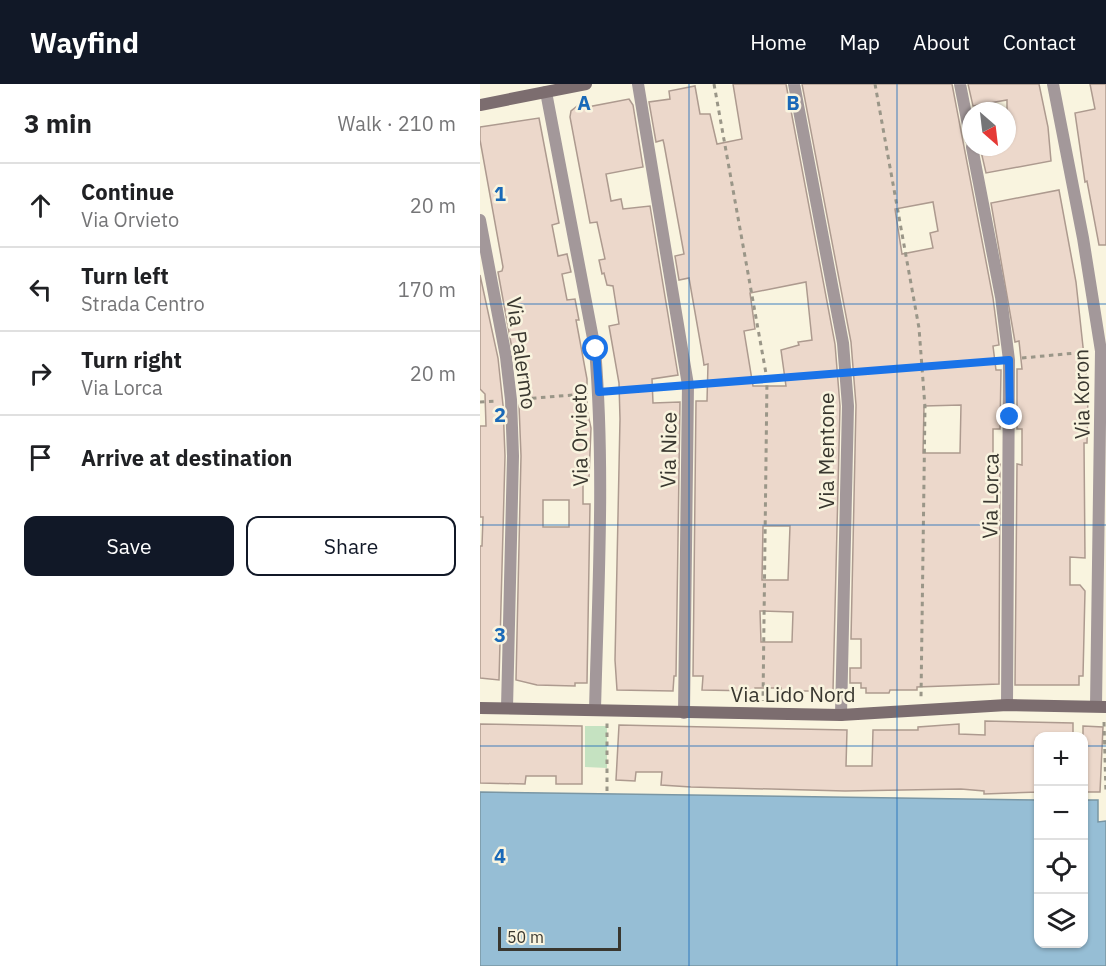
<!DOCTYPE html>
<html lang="en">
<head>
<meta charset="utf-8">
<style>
	:root { --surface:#fff; --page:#f6f6f6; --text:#202124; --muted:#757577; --line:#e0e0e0; --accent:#111827 }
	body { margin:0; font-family:"IBM Plex Sans",sans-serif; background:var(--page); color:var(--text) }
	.controls { position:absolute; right:18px; bottom:18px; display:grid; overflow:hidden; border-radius:12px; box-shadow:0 2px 4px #0004 }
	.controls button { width:54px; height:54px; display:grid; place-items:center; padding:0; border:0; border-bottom:2px solid var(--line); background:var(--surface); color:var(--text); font:30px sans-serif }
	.compass { position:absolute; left:482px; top:18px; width:54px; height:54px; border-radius:50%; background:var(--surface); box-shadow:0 2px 4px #0004; rotate:152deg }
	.scale { position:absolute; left:18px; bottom:15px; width:123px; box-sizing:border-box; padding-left:6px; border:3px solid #39372f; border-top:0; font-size:16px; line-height:21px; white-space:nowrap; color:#39372f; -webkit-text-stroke:4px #f9f4df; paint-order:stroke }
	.stop { position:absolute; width:18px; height:18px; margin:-14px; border:4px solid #1a73e8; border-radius:50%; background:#fff }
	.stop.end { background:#1a73e8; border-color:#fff; box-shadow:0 2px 6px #0008 }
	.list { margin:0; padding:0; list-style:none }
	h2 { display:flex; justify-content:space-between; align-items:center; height:78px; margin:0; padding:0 24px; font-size:26px }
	h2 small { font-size:20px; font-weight:400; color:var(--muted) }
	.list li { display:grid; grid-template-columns:39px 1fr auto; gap:18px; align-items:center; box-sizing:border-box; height:84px; padding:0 24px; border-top:2px solid var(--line) }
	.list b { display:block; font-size:22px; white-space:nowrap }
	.list p { margin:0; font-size:20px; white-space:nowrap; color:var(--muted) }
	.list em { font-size:20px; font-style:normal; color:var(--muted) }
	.actions { display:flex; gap:12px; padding:18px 24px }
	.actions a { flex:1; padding:14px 0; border:2px solid var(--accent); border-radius:12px; text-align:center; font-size:21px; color:var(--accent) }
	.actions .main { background:var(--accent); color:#fff }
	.icon { flex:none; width:33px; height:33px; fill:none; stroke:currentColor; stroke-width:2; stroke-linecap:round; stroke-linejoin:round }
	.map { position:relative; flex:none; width:626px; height:882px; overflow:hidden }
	header { display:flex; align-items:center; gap:36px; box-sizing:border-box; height:84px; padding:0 30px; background:var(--accent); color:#fff }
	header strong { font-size:28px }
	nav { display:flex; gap:33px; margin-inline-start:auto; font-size:21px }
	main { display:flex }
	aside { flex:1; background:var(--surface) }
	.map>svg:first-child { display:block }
	.green { fill:#c5e2c1 }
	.water { fill:#96bed5; stroke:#7a96a3; stroke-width:1.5 }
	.building { fill:#ecd8cb; stroke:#ad9a8f; stroke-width:1.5; fill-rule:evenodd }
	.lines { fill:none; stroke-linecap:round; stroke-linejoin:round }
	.path { stroke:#9a9688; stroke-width:3; stroke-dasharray:4.5 4.5; stroke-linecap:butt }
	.street { stroke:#a3989a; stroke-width:12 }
	.secondary { stroke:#7c6d6f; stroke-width:12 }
	.route { stroke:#1a73e8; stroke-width:8 }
	.grid { fill:none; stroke:#1969b8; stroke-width:1.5; stroke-opacity:0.55 }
	.labels { text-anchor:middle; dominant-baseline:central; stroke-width:5; stroke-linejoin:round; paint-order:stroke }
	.street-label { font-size:21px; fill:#39372f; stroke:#f9f4df }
	.grid-label { font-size:20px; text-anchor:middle; font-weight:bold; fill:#1969b8; stroke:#f9f4df; stroke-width:5; stroke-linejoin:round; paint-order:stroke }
</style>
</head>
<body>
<header>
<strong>Wayfind</strong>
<nav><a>Home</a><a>Map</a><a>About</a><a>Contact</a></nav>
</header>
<main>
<aside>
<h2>3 min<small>Walk · 210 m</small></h2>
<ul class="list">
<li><svg class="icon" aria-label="ahead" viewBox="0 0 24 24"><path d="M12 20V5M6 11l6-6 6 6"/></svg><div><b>Continue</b><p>Via Orvieto</p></div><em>20 m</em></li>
<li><svg class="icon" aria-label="left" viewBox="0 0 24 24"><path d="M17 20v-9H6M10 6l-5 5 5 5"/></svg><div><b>Turn left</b><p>Strada Centro</p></div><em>170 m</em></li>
<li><svg class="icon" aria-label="right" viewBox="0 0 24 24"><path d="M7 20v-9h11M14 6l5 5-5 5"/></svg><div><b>Turn right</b><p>Via Lorca</p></div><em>20 m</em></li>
<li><svg class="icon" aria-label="arrive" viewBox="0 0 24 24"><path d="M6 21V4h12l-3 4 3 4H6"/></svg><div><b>Arrive at destination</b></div></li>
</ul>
<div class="actions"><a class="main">Save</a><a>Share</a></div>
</aside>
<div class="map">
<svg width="626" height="882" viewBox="0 0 626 882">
	<rect width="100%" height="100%" fill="#f9f4df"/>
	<!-- green -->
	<polygon class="green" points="105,642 127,642 127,684 105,683"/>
	<!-- water -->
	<polygon class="water" points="0,708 558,716 558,860 604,860 604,716 618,716 618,738 626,737 626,882 0,882"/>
	<!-- building -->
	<g class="building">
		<path d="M253,0h53l49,260 5,62 -7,285h-52v-3h-26v3l-53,-1 1,-14h-10l3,-275h11l1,-37 -4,1 -1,-7 -14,-80 -10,2 -4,-24 9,-2 -20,-110 -1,-4 -7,2 -7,-40 21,-3 -1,-8 26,-5 5,28h10l7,30 25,-5zM326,198l6,58 -14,2 1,3 -18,5 5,36h-33l-9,-55 11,-2 -5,-36zM283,442h27l-2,54h-26zM280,527l33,1 -1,30h-31z"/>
		<path d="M322,0h150l41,214 6,47 -6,1 3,24h5l-1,59h-7v31h3v4h4l-1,220 -82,3v3h-27l-1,3h-23v-5h-5v-5h-11v-15h11v-29h-10l5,-234 -5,-63zM453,118l5,29 -8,2 3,15 -31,6 -7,-45zM481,321l-1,48h-37l1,-47z"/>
		<polygon points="488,0 559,0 568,43 571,77 506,89 500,63 527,63 527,16 493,22"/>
		<polygon points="610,0 626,0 626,161 619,161 607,97 605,98 595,29 615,25"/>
		<polygon points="149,15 153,21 163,83 126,90 131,117 141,115 143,125 170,122 198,291 172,295 173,319 200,318 196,592 194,592 193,607 137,606 135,576 140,335 139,299 129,242 139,240 133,202 127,201 124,189 122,190 119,176 125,175 117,138 110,139 90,33 91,27 101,19 102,24"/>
		<path d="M59,34l20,105 -7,2 6,31 9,-2 4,18 -9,2 5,26 8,-1 4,21h-3l11,59v31l4,18 -2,49h-6v27h7l-3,179h-12v3l-38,-1 -21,-5 5,-224 -2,-51h8l-6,-41 -6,1 -17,-93 4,-1 1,-4 -23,-127v-13zM63,416h26v27h-26z"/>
		<polygon points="579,106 596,198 608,309 607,359 604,359 605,474 590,473 590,501 600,501 605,507 603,592 599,592 599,601 535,601 537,380 542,381 542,345 537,345 537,285 542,285 539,257 535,258 511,119"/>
		<polygon points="0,191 18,274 23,321 25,372 19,596 0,594 0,462 2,462 3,433 0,433 0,342 6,342 5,310 0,305"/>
		<polygon points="505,637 593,639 593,652 558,652 558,708 504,710 504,707 481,705 365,707 211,703 181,701 182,688 156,688 155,697 136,696 139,641 367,646 366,682 392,682 393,646 438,646 438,643 479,640 479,650 505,651"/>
		<polygon points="0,640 102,642 102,700 76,700 76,692 46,692 45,700 0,699"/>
		<polygon points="603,642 623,643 620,708 603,708"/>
	</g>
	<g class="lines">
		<!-- path -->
		<g class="path">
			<polyline points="234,0 287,295 283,617"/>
			<polyline points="395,0 439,244 445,323 441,613"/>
			<polyline points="542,274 607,268"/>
			<polyline points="378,287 515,277"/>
			<polyline points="222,300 353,289"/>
			<polyline points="132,307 195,302"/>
			<polyline points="43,315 105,310"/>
			<polyline points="0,318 18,317"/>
			<polyline points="624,638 626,709"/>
			<polyline points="127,707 127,639"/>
		</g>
		<!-- street -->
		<g class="street">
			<polyline points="158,0 208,301 204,629"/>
			<polyline points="314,0 363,259 368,322 361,631"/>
			<polyline points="480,0 491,56"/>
			<polyline points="573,0 603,154 621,267 616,622"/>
			<path d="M66,8l49,257c10,120 3,241 0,361"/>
			<polyline points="492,63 521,213 529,276 527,621"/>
			<polyline points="0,136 26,273 31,316 33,372 27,624"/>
		</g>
		<!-- secondary -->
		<g class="secondary">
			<polyline points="0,21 106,0"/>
			<polyline points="0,624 361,631 527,621 626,623"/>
		</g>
	</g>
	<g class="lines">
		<!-- route -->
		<polyline class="route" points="116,265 119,308 529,276 530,333"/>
	</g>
	<!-- grid -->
	<path class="grid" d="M209,0v882M417,0v882M0,220h626M0,441h626M0,662h558M604,662h22"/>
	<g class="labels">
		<!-- street labels -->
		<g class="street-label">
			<text transform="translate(42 269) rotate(82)">Via Palermo</text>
			<text transform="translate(601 310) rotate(-91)">Via Koron</text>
			<text transform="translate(99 351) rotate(-91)">Via Orvieto</text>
			<text transform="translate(188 366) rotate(-89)">Via Nice</text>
			<text transform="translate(346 367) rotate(-90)">Via Mentone</text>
			<text transform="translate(510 412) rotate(-89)">Via Lorca</text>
			<text x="313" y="610">Via Lido Nord</text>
		</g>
	</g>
	<g class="grid-label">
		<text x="104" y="26">A</text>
		<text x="313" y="26">B</text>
		<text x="20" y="117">1</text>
		<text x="20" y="338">2</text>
		<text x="20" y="558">3</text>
		<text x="20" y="779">4</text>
	</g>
</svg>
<div class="controls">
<button>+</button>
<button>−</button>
<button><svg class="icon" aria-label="locate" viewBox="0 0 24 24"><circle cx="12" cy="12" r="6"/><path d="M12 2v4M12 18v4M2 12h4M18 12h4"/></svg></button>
<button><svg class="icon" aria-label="layers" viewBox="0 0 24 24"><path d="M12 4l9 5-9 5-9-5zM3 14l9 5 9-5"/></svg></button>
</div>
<svg class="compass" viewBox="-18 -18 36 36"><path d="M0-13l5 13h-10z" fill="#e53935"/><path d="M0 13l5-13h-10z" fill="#757577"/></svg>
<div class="scale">50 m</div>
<div class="stop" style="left:116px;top:265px"></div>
<div class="stop end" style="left:530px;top:333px"></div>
</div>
</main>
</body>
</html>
